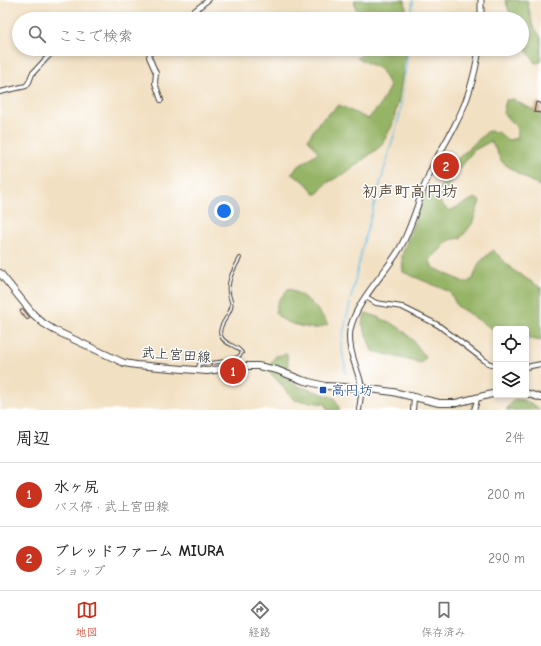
<!DOCTYPE html>
<html lang="ja">
<head>
<meta charset="utf-8">
<style>
	:root { --surface:#fff; --page:#f6f6f6; --text:#222; --muted:#767676; --line:#e0e0e0; --accent:#c8321e }
	body { margin:0; font-family:"Comic Neue","Klee One",sans-serif; background:var(--page); color:var(--text) }
	.controls { position:absolute; right:12px; bottom:12px; display:grid; overflow:hidden; border-radius:4px; box-shadow:0 2px 6px #0003 }
	.controls button { width:36px; height:36px; display:grid; place-items:center; padding:0; border:0; border-bottom:1px solid var(--line); background:var(--surface); color:var(--text); font:20px sans-serif }
	.you { position:absolute; left:224px; top:211px; width:14px; height:14px; margin:-10px; border:3px solid #fff; border-radius:50%; background:#1a73e8; box-shadow:0 0 0 6px #1a73e833 }
	.badge { display:grid; place-items:center; width:26px; height:26px; border-radius:50%; background:var(--accent); color:#fff; font-size:13px; font-weight:700 }
	.pin { position:absolute; translate:-50% -50%; border:2px solid #fff; box-shadow:0 1px 4px #0006 }
	.list { margin:0; padding:0; list-style:none }
	h2 { display:flex; justify-content:space-between; align-items:center; height:52px; margin:0; padding:0 16px; font-size:17px }
	h2 small { font-size:13px; font-weight:400; color:var(--muted) }
	.list li { display:grid; grid-template-columns:26px 1fr auto; gap:12px; align-items:center; box-sizing:border-box; height:64px; padding:0 16px; border-top:1px solid var(--line) }
	.list b { display:block; font-size:15px; white-space:nowrap }
	.list p { margin:0; font-size:13px; white-space:nowrap; color:var(--muted) }
	.list em { font-size:13px; font-style:normal; color:var(--muted) }
	.icon { flex:none; width:22px; height:22px; fill:none; stroke:currentColor; stroke-width:2; stroke-linecap:round; stroke-linejoin:round }
	.map { position:relative; flex:none; width:541px; height:410px; overflow:hidden }
	.search { position:absolute; background:var(--surface); box-shadow:0 2px 6px #0003; left:12px; right:12px; top:12px; height:44px; display:flex; align-items:center; gap:10px; box-sizing:border-box; padding:0 14px; border-radius:22px; color:var(--muted); font-size:15px }
	.sheet { height:180px; background:var(--surface) }
	nav { display:flex; justify-content:space-around; align-items:center; box-sizing:border-box; height:56px; border-top:1px solid var(--line); background:var(--surface); font-size:11px; color:var(--muted) }
	nav a { display:grid; justify-items:center; gap:2px }
	nav .on { color:var(--accent) }
	.map>svg:first-child { display:block }
	.forest { fill:#96b466; stroke:#596841 }
	.lines { fill:none; stroke-linecap:round; stroke-linejoin:round }
	.stream { stroke:#66bee3; stroke-width:1.5 }
	.building { fill:#ce9e73 }
	.service-casing { stroke:#3c3935; stroke-width:4 }
	.minor-casing { stroke:#3c3935; stroke-width:6 }
	.tertiary-casing { stroke:#3c3935; stroke-width:7 }
	.secondary-casing { stroke:#3c3935; stroke-width:8 }
	.service { stroke:#fff; stroke-width:2 }
	.minor { stroke:#fff; stroke-width:4 }
	.tertiary { stroke:#fff; stroke-width:5 }
	.secondary { stroke:#fff; stroke-width:6 }
	.transit-dot { fill:#1a4fb4; stroke:#fff; stroke-width:1.5 }
	.labels { text-anchor:middle; dominant-baseline:central; stroke-width:3; stroke-linejoin:round; paint-order:stroke }
	.street-label { font-size:14px; fill:#1c1c1c; stroke:#fff }
	.transit-label { font-size:14px; fill:#164399; stroke:#fff; text-anchor:start }
	.quarter-label { font-size:16px; font-weight:bold; fill:#5a4a3a; stroke:#fff }
</style>
</head>
<body>
<div class="map">
<svg width="541" height="410" viewBox="0 0 541 410">
	<rect width="100%" height="100%" fill="#fff"/>
	<filter id="ink" filterUnits="userSpaceOnUse"><feTurbulence type="fractalNoise" baseFrequency=".025" numOctaves="2"/><feDisplacementMap in="SourceGraphic" scale="8" xChannelSelector="R" yChannelSelector="G"/><feConvolveMatrix kernelMatrix="1 2 1 2 8 2 1 2 1" color-interpolation-filters="sRGB"/></filter>
	<filter id="wash" filterUnits="userSpaceOnUse"><feTurbulence type="fractalNoise" baseFrequency=".012" numOctaves="4" result="noise"/><feDisplacementMap in="SourceGraphic" scale="16" xChannelSelector="R" yChannelSelector="G"/><feGaussianBlur stdDeviation="0.9" result="paint"/><feColorMatrix in="noise" values="0 0 0 0 0 0 0 0 0 0 0 0 0 0 0 0 0 1.4 0 .05"/><feComposite in="paint" operator="in"/></filter>
	<g filter="url(#wash)">
		<rect width="100%" height="100%" fill="#f2e0c2"/>
		<!-- forest -->
		<g class="forest">
			<polygon points="354,0 405,0 407,19 362,19 356,9"/>
			<polygon points="505,0 527,0 533,26 541,37 541,62 535,63 522,43 522,19 512,19"/>
			<polygon points="369,49 406,49 399,99 392,126 381,146 347,172 327,183 316,195 305,182 291,174 295,169 318,152 308,139 319,122 339,105 368,119 380,105 390,86 380,69 357,58"/>
			<polygon points="513,99 523,105 541,113 541,187 520,175 502,162 491,141 473,151 453,178 439,201 449,211 475,198 480,201 472,224 461,238 450,240 430,260 432,267 466,283 473,279 479,263 493,250 513,270 541,288 541,341 526,338 526,329 494,330 457,306 450,292 403,272 402,255 425,193 434,198 455,161 488,131 498,132 508,140 518,138 516,127 503,113 506,100"/>
			<path d="M289,288c21,12 26,17 39,36 -4,2 -10,5 -15,4 -13,-1 -31,-5 -38,-16l3,-11z"/>
			<path d="M366,313c32,11 41,17 60,45l-5,5 -49,-12 -10,-28z"/>
			<polygon points="287,354 290,383 335,398 340,410 327,410 326,404 294,400 276,379 269,372 269,365 276,356"/>
			<path d="M514,399c9,0 19,4 26,11h-34z"/>
		</g>
		<g class="lines">
			<!-- stream -->
			<g class="stream">
				<polyline points="411,19 413,0"/>
				<polyline points="351,298 364,241 400,114 408,49"/>
				<polyline points="346,373 341,344 350,303"/>
			</g>
		</g>
		<g id="blocks">
			<!-- building -->
			<g class="building">
				<polygon points="536,102 541,103 541,113 534,112"/>
				<polygon points="446,159 452,162 446,173 440,170"/>
				<polygon points="23,309 30,318 27,320 20,311"/>
			</g>
		</g>
	</g>
	<g filter="url(#ink)">
		<use href="#blocks" fill-opacity="0" stroke="#3c3935" stroke-width="1"/>
		<g class="lines">
			<defs>
				<path id="service" d="M198,368l1,-4c10,-1 38,-2 43,-11 -4,-8 -18,-8 -21,-17 -4,-9 8,-20 10,-28 2,-6 -2,-10 -2,-15 -2,-13 5,-24 11,-35"/>
				<g id="minor">
					<polyline points="99,19 105,17 121,19"/>
					<polyline points="184,19 208,0"/>
					<polyline points="151,49 149,57 156,73 155,83 161,100"/>
					<polyline points="0,92 26,86 29,82 32,74 55,49"/>
					<polyline points="366,297 376,303 402,307 438,325 488,363 496,366"/>
					<polyline points="526,367 541,364"/>
					<polyline points="359,410 362,388"/>
					<polyline points="413,410 414,398"/>
					<polyline points="474,410 476,404 477,398"/>
				</g>
				<g id="tertiary">
					<polyline points="481,19 481,0"/>
					<path d="M362,388c-4,-19 -15,-38 -12,-58 6,-29 34,-55 49,-80 13,-22 19,-49 29,-73 8,-20 20,-37 29,-56 12,-23 18,-47 22,-72"/>
				</g>
				<g id="secondary">
					<polyline points="0,273 33,314 43,323 54,330 124,363 136,365 207,371 244,366 258,366 277,370 302,380 325,386 362,388 393,392 439,403 456,403 496,393"/>
					<polyline points="526,393 541,398"/>
				</g>
			</defs>
			<!-- service casing -->
			<use href="#service" class="service-casing"/>
			<!-- minor casing -->
			<use href="#minor" class="minor-casing"/>
			<!-- tertiary casing -->
			<use href="#tertiary" class="tertiary-casing"/>
			<!-- secondary casing -->
			<use href="#secondary" class="secondary-casing"/>
			<!-- service -->
			<use href="#service" class="service"/>
			<!-- minor -->
			<use href="#minor" class="minor"/>
			<!-- tertiary -->
			<use href="#tertiary" class="tertiary"/>
			<!-- secondary -->
			<use href="#secondary" class="secondary"/>
		</g>
	</g>
	<!-- markers -->
	<rect class="transit-dot" x="319" y="386" width="8" height="8" rx="2"/>
	<g class="labels">
		<!-- street labels -->
		<g class="street-label">
			<text transform="translate(176 355) rotate(4)">武上宮田線</text>
		</g>
		<!-- transit labels -->
		<g class="transit-label">
			<text x="331" y="390">高円坊</text>
		</g>
		<!-- quarter labels -->
		<g class="quarter-label">
			<text x="410" y="192">初声町高円坊</text>
		</g>
	</g>
</svg>
<div class="controls">
<button><svg class="icon" aria-label="locate" viewBox="0 0 24 24"><circle cx="12" cy="12" r="6"/><path d="M12 2v4M12 18v4M2 12h4M18 12h4"/></svg></button>
<button><svg class="icon" aria-label="layers" viewBox="0 0 24 24"><path d="M12 4l9 5-9 5-9-5zM3 14l9 5 9-5"/></svg></button>
</div>
<div class="you"></div>
<div class="pin badge" style="left:233px;top:371px">1</div>
<div class="pin badge" style="left:446px;top:166px">2</div>
<div class="search"><svg class="icon" aria-label="search" viewBox="0 0 24 24"><circle cx="10" cy="10" r="6"/><path d="M15 15l6 6"/></svg>ここで検索</div>
</div>
<section class="sheet">
<h2>周辺<small>2件</small></h2>
<ul class="list">
<li><span class="badge">1</span><div><b>水ヶ尻</b><p>バス停 · 武上宮田線</p></div><em>200 m</em></li>
<li><span class="badge">2</span><div><b>ブレッドファーム MIURA</b><p>ショップ</p></div><em>290 m</em></li>
</ul>
</section>
<nav>
<a class="on"><svg class="icon" aria-label="map" viewBox="0 0 24 24"><path d="M3 6l6-2 6 2 6-2v14l-6 2-6-2-6 2zM9 4v14M15 6v14"/></svg>地図</a>
<a><svg class="icon" aria-label="directions" viewBox="0 0 24 24"><path d="M12 3l9 9-9 9-9-9zM9 14v-3h6M13 9l2 2-2 2"/></svg>経路</a>
<a><svg class="icon" aria-label="saved" viewBox="0 0 24 24"><path d="M7 4h10v16l-5-4-5 4z"/></svg>保存済み</a>
</nav>
</body>
</html>
